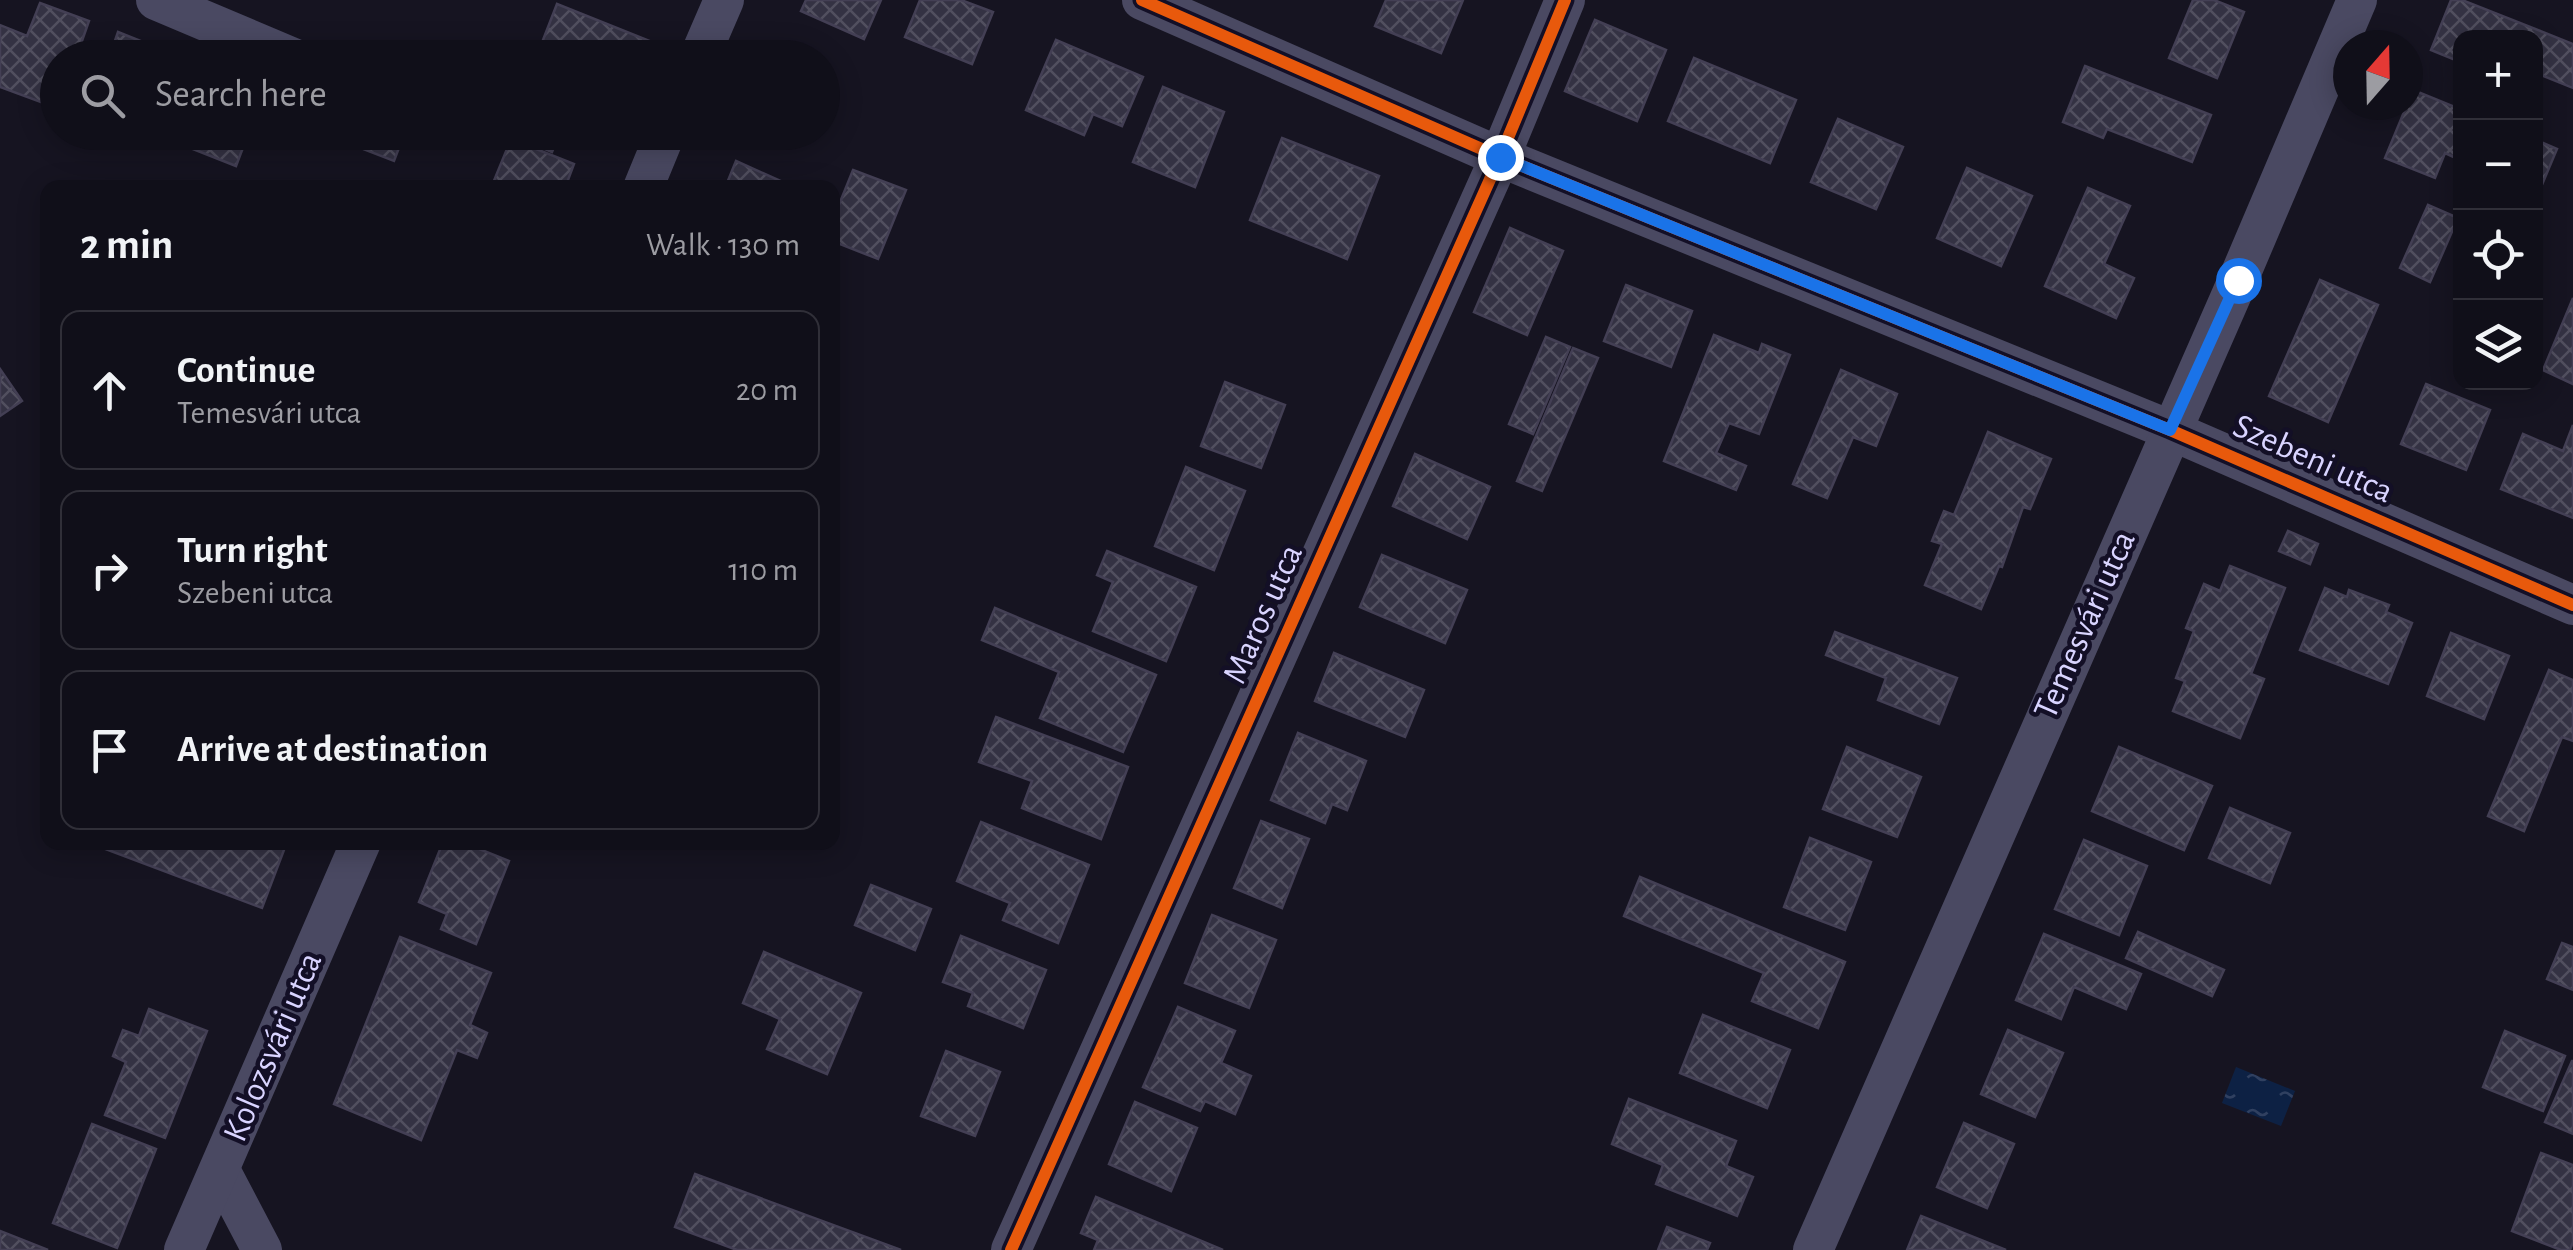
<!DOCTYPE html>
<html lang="en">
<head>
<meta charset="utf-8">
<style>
	:root { --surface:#100f19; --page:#1e1d26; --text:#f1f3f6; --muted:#9c9ca2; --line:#302f38 }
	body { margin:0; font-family:"Alegreya Sans",sans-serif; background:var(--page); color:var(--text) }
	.controls { position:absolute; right:30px; top:30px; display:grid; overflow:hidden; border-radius:20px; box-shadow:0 5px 25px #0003 }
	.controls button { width:90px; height:90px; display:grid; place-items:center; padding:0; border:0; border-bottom:2px solid var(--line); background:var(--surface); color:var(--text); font:50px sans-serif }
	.compass { position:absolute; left:2333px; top:30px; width:90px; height:90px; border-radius:50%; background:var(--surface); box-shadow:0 5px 25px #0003; rotate:20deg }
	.stop { position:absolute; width:30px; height:30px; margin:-22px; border:8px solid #1a73e8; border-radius:50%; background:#fff }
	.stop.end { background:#1a73e8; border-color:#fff; box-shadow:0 2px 10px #0008 }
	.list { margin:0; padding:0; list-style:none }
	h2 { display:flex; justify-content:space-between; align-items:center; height:130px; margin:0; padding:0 40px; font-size:42px }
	h2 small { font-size:32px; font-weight:400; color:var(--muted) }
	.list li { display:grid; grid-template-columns:65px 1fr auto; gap:30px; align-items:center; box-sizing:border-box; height:160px; margin:0 20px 20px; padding:0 20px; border:2px solid var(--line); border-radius:20px }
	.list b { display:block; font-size:38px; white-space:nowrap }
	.list p { margin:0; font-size:32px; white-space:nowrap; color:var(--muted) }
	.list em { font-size:32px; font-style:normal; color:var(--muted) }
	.icon { flex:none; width:55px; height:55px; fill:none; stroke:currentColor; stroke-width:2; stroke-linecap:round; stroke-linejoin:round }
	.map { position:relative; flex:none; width:2573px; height:1250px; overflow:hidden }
	.search { position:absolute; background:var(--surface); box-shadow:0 5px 25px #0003; left:40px; top:40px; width:800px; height:110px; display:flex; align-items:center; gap:25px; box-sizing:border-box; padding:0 35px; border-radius:55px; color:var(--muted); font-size:38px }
	.panel { position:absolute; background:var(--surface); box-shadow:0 5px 25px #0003; left:40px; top:180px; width:800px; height:670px; border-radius:20px }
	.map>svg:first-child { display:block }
	.water { fill:url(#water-ripples) }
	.building { fill:url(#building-cross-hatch); stroke:#433f54; stroke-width:2.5 }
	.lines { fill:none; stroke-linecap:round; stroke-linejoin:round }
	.minor { stroke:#4a4962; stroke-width:40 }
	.cycleway-casing { stroke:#130f26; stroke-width:19 }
	.cycleway { stroke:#e8590c; stroke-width:12 }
	.route { stroke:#1a73e8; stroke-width:12 }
	.labels { text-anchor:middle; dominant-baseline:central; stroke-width:9; stroke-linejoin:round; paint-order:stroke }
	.street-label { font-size:35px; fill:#d9d4ff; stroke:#130f26 }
</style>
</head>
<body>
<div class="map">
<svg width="2573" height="1250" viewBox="0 0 2573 1250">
	<defs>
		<pattern id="water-ripples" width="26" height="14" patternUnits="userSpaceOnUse" patternTransform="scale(2.5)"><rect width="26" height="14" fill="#0d2144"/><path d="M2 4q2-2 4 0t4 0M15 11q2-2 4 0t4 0" fill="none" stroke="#304060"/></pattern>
		<pattern id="building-cross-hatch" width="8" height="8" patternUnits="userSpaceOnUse" patternTransform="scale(2.5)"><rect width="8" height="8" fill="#343243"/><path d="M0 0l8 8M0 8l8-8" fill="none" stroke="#514f5f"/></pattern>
	</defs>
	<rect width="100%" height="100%" fill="#161421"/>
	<!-- water -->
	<polygon class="water" points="2236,1067 2295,1091 2281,1126 2222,1103"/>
	<!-- building -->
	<g class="building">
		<polygon points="806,0 881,0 864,39 801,11"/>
		<polygon points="920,0 961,0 993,12 972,64 905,37"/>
		<polygon points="1386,0 1463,0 1441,53 1375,26"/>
		<polygon points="2193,0 2214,0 2244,12 2217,78 2169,58"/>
		<polygon points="2451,0 2462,0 2573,44 2573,88 2536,73 2536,38 2460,38 2460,62 2431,50"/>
		<polygon points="40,3 89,21 76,58 58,58 57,108 0,87 0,25 27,36"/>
		<polygon points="557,4 657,44 652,58 536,58"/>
		<polygon points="1595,20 1666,50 1637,121 1565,91"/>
		<polygon points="118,32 183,58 109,58"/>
		<polygon points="1056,40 1143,77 1122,126 1093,114 1084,135 1026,110"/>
		<polygon points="1694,58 1796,100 1770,163 1668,121"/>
		<polygon points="2085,66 2211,115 2192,162 2107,129 2103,138 2063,122"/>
		<polygon points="1163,87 1224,112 1195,187 1133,162"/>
		<polygon points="2413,90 2460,109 2460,160 2445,153 2435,178 2385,158"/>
		<polygon points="1838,119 1903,147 1876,209 1811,182"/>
		<polygon points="150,132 265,132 262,142 247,137 236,166"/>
		<polygon points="328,132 405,132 394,161 327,135"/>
		<polygon points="505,132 560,132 552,152"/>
		<polygon points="1282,138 1379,176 1347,259 1250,220"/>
		<polygon points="511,139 574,164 565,188 491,188"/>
		<polygon points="2536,140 2557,149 2539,192 2536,190"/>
		<polygon points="736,161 796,188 725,188"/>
		<polygon points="1967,168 2032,196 2001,266 1937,238"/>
		<polygon points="853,170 906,190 878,259 832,241 832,222"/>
		<polygon points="2088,188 2130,206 2104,264 2134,278 2116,318 2045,286"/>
		<polygon points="2428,205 2458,218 2430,282 2400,268"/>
		<polygon points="1510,228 1563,251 1527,335 1474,312"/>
		<polygon points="2320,280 2378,305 2328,422 2269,396"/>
		<polygon points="1626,285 1692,311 1671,367 1604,341"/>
		<polygon points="2573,298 2573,384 2543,370"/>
		<polygon points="1714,335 1759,353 1762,344 1790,355 1759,434 1729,423 1716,453 1746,466 1736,490 1664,461"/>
		<polygon points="1546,337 1570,347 1533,434 1509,424"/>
		<polygon points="1573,348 1598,358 1542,491 1517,481"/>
		<polygon points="0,369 22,401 0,416"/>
		<polygon points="1841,370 1897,394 1876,446 1853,437 1827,498 1793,484"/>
		<polygon points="1225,382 1285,405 1261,468 1201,446"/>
		<polygon points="2426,384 2490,410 2466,470 2401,444"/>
		<polygon points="2573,425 2573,518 2501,489 2523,434 2563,451"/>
		<polygon points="1988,432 2051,459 2030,509 2023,507 2002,567 1999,566 1981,609 1925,585 1942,544 1932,541 1944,511 1954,515"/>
		<polygon points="1415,454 1490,487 1467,539 1393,506"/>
		<polygon points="1186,467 1245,491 1214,570 1155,546"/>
		<polygon points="2288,531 2318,544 2310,564 2279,551"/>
		<polygon points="1107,551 1196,587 1166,661 1093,631 1113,582 1097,575"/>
		<polygon points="1382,555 1467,590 1445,643 1360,607"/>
		<polygon points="2230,566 2285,588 2251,674 2264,679 2240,738 2173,711 2185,681 2176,678 2194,631 2186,628 2204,584 2220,591"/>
		<polygon points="2325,588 2347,597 2349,590 2389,605 2386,612 2412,623 2388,684 2300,650"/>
		<polygon points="995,608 1156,675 1123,752 1040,718 1059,672 982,640"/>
		<polygon points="1835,632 1957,678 1939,724 1878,700 1886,678 1826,655"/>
		<polygon points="2451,633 2509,656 2484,719 2427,696"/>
		<polygon points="1334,653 1424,690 1405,737 1315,701"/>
		<polygon points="2549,670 2573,680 2573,741 2562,737 2524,831 2488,816"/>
		<polygon points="996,717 1128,767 1101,839 1022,808 1032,781 979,762"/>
		<polygon points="1298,733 1366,761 1347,810 1332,804 1325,823 1271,800"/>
		<polygon points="1847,747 1921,777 1897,837 1823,809"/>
		<polygon points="2119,747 2212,786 2184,850 2092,811"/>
		<polygon points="2230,808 2290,833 2270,883 2209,858"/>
		<polygon points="1261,821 1309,839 1282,908 1234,888"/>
		<polygon points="981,822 1089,865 1058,943 1003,920 1010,903 957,881"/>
		<polygon points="1810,838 1871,862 1845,930 1784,907"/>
		<polygon points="2084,840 2147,866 2119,935 2055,909"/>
		<polygon points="87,842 287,842 262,908"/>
		<polygon points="443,842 462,842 509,861 476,944 441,929 447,914 419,902"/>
		<polygon points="1640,877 1845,962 1818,1028 1752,1001 1764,973 1624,916"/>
		<polygon points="871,885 931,909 915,950 855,925"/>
		<polygon points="1212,915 1276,940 1249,1008 1185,983"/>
		<polygon points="2138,932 2224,970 2212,996 2126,958"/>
		<polygon points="2044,934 2141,974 2126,1009 2074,987 2061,1019 2016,1000"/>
		<polygon points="961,936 1046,970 1023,1028 968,1006 973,993 943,982"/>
		<polygon points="400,937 491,973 470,1025 487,1033 477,1058 457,1050 421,1140 334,1104"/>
		<polygon points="2562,943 2573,947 2573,990 2547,979"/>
		<polygon points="764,952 861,993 827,1074 767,1049 780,1019 743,1003"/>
		<polygon points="1178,1007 1235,1031 1221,1063 1251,1076 1235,1114 1205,1101 1200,1111 1143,1087"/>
		<polygon points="149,1009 207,1031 165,1138 105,1115 126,1062 113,1056 123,1030 139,1036"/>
		<polygon points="1703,1015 1790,1050 1767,1108 1680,1073"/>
		<polygon points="2008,1030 2063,1053 2035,1117 1981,1094"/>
		<polygon points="2505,1031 2565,1056 2543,1111 2483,1087"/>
		<polygon points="946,1051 1000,1072 975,1136 921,1116"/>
		<polygon points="2572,1061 2573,1061 2573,1134 2545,1122"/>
		<polygon points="1629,1099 1736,1141 1726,1166 1753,1177 1737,1216 1656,1184 1663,1165 1612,1144"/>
		<polygon points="1135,1102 1197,1128 1171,1191 1109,1164"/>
		<polygon points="1964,1123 2014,1144 1987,1208 1937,1187"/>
		<polygon points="92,1124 156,1149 117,1248 53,1223"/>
		<polygon points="2541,1153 2573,1165 2573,1242 2570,1250 2561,1250 2512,1231"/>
		<polygon points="695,1174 901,1250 737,1250 675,1227"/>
		<polygon points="1096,1197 1223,1250 1094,1250 1098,1240 1081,1233"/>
		<polygon points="1921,1216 2006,1250 1907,1250"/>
		<polygon points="1667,1227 1710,1243 1707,1250 1658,1250"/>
		<polygon points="0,1231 48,1250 0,1250"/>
	</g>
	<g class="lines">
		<!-- minor -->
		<g class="minor">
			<polyline points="156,0 293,58"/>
			<polyline points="1142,0 1500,157 2170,430 2573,605"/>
			<polyline points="699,58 724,0"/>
			<polyline points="643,188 666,132"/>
			<polyline points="220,1170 262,1250"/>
			<polyline points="184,1250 361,842"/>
			<polyline points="1011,1250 1500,157 1565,0"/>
			<polyline points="1813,1250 2238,280 2357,0"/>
		</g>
		<defs>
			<g id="cycleway">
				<polyline points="1142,0 1500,157 2170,430 2573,605"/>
				<polyline points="1011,1250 1500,157 1565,0"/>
			</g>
		</defs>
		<!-- cycleway casing -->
		<use href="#cycleway" class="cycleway-casing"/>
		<!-- cycleway -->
		<use href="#cycleway" class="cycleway"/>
	</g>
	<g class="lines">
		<!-- route -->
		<polyline class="route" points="1500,157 2170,430 2238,280"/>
	</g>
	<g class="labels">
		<!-- street labels -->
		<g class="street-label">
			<text transform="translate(2313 459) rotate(24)">Szebeni utca</text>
			<text transform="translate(1263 614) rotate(-66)">Maros utca</text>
			<text transform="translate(2085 625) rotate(-66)">Temesvári utca</text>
			<text transform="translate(273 1047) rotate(-67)">Kolozsvári utca</text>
		</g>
	</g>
</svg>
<div class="controls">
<button>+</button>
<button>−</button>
<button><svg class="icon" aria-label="locate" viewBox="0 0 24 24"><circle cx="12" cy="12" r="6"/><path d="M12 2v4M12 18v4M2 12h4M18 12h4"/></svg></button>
<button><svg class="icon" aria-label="layers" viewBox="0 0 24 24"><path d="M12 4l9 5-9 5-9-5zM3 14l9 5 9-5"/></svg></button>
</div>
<svg class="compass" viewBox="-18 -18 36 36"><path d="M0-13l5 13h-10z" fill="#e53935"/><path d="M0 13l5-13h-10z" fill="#9c9ca2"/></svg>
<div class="stop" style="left:2238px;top:280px"></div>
<div class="stop end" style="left:1500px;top:157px"></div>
<div class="search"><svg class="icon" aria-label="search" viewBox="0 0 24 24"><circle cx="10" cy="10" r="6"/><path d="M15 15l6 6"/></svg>Search here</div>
<section class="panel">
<h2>2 min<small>Walk · 130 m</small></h2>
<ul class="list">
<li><svg class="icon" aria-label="ahead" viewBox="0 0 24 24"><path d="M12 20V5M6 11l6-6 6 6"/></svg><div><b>Continue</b><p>Temesvári utca</p></div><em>20 m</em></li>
<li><svg class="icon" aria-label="right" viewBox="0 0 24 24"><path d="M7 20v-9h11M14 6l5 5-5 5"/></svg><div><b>Turn right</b><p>Szebeni utca</p></div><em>110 m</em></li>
<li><svg class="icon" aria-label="arrive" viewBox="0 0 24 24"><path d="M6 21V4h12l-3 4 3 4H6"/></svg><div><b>Arrive at destination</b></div></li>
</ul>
</section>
</div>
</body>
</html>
